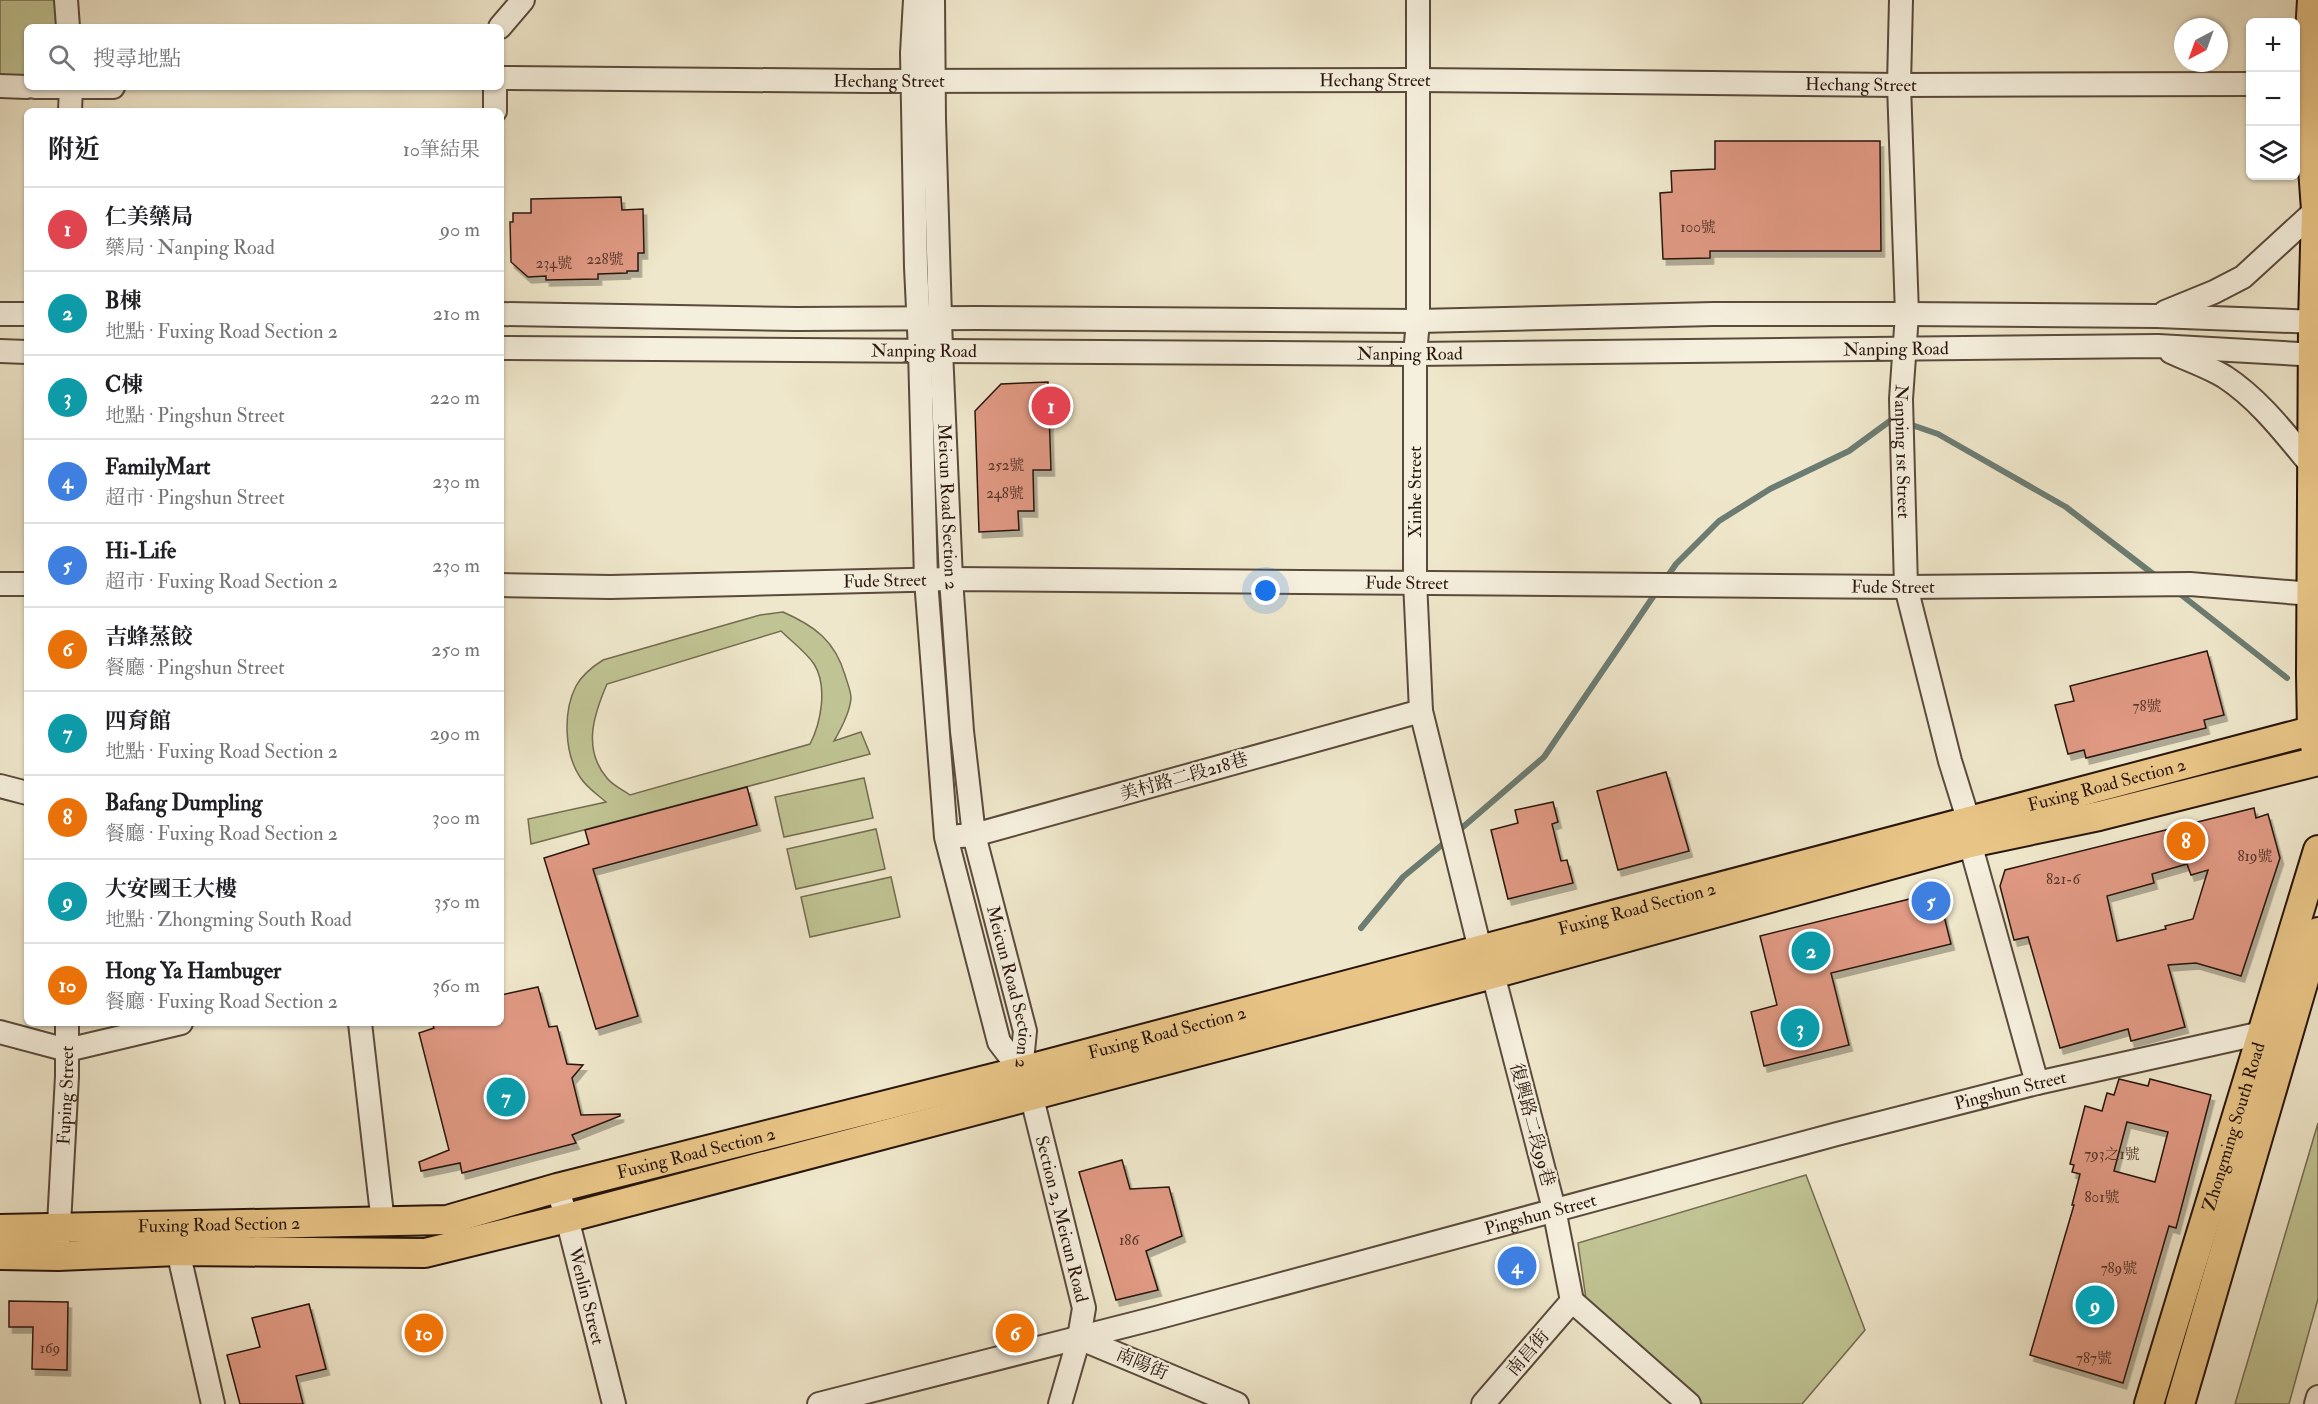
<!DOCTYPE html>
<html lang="zh-TW">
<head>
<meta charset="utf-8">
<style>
	:root { --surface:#fff; --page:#f2f2f2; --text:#202124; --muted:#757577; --line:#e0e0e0; --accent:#ea580c }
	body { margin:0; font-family:"IM FELL Double Pica","Noto Serif TC",serif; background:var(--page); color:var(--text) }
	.controls { position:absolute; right:18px; top:18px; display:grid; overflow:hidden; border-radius:9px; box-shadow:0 2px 4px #0004 }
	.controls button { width:54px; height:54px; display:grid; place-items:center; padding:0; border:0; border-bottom:2px solid var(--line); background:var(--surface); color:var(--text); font:30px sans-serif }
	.compass { position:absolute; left:2174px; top:18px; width:54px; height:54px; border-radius:50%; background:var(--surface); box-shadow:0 2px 4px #0004; rotate:221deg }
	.you { position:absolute; left:1266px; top:591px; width:21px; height:21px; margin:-15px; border:4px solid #fff; border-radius:50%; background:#1a73e8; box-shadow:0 0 0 9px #1a73e833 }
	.badge { display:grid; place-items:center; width:39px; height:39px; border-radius:50%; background:var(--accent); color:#fff; font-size:20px; font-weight:700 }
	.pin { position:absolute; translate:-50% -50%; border:3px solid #fff; box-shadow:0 2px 6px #0006 }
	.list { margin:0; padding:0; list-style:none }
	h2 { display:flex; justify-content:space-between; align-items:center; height:78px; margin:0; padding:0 24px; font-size:26px }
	h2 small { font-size:20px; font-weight:400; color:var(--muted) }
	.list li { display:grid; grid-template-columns:39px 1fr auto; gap:18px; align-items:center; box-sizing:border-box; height:84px; padding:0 24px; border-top:2px solid var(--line) }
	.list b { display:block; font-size:22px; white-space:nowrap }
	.list p { margin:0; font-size:20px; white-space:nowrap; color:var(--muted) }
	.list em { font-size:20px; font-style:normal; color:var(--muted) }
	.icon { flex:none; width:33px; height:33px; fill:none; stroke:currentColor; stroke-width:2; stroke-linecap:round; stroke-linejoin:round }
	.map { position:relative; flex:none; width:2318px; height:1404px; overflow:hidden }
	.search { position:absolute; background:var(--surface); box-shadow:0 2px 4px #0004; left:24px; top:24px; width:480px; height:66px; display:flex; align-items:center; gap:15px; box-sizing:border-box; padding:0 21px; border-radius:9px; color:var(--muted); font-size:22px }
	.panel { position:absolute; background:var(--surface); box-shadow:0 2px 4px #0004; left:24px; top:108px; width:480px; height:918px; border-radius:9px }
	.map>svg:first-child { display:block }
	.green { fill:#c0c393; stroke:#746c50; stroke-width:1.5; fill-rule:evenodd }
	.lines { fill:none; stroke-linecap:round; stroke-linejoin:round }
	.stream { stroke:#6c7c72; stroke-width:6 }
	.building { fill:#e09983; stroke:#28150d; stroke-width:1.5; fill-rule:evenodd; filter:url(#shadow) }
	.minor-casing { stroke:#5a4a3c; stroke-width:26 }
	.major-casing { stroke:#28150d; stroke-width:32 }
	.minor { stroke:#f5efdd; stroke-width:22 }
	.major { stroke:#e8c486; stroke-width:28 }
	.labels { text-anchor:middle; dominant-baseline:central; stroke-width:4.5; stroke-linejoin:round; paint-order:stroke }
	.number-label { font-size:15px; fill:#56362a }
	.street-label { font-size:18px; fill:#28150d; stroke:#f5efdd }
</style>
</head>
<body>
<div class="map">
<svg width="2318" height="1404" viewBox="0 0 2318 1404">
	<defs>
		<filter id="shadow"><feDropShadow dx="3.5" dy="6" stdDeviation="0" flood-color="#0004"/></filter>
	</defs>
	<rect width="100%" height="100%" fill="#efe7cb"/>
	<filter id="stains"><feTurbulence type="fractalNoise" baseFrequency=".00333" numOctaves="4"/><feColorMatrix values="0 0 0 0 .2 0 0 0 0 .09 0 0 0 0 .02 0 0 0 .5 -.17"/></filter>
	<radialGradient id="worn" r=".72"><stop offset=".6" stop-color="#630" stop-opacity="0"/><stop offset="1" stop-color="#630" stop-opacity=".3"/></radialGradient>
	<!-- green -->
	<g class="green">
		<polygon points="0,0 56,0 57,27 27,27 27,77 0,76"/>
		<path d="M783,612c32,14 52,29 62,63 2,7 6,16 6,23 -1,15 -10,31 -17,43l27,-9 9,22 -339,90 -3,-25 78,-17c-9,-8 -19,-14 -26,-25 -16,-24 -17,-66 -4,-91 6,-11 16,-19 27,-26l157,-45zM781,631c10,10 25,21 33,33 14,22 7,59 -4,80l-180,51c-7,-5 -18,-10 -23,-17 -25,-29 -13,-64 0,-94z"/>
		<polygon points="864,778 873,818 784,837 775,797"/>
		<polygon points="876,829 885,869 796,889 787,849"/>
		<polygon points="891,877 900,917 810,937 801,897"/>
		<polygon points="2318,1123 2318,1299 2289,1404 2235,1404"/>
		<polygon points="1806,1175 1865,1330 1802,1404 1703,1404 1586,1299 1578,1243"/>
	</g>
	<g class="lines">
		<!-- stream -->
		<g class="stream">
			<polyline points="1906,423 1938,434 2066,507 2157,577"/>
			<polyline points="1665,580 1676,564 1719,521 1770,489 1849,451 1894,418 1897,419"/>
			<polyline points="2175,590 2287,678"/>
			<polyline points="1456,833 1544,757 1657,591"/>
			<polyline points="1361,928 1403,877 1449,839"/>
		</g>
	</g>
	<!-- building -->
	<g class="building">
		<polygon points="1715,141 1880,141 1881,251 1710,251 1710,258 1663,259 1660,193 1672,192 1671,171 1715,169"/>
		<polygon points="621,197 622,210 643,209 644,253 638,253 638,271 627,271 627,273 598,274 598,279 546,280 546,276 528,277 511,262 510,222 513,222 513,213 531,213 531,199"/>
		<polygon points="1048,382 1051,470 1033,470 1034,511 1018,511 1019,530 979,532 975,411 1001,384"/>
		<polygon points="2207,651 2224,715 2204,720 2206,728 2086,758 2084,750 2068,754 2055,705 2074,701 2070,686"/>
		<polygon points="1666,772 1689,851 1618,870 1597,791"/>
		<polygon points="747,787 757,825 593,869 638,1016 596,1029 544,858 589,844 585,830"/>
		<polygon points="1553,802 1558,822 1552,824 1561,861 1567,860 1573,883 1508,899 1491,830 1518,823 1515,810"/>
		<path d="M2254,808l2,10 12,-4 12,44 -39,118 -45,-13 -28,2 17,62 -54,14 -3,-12 -68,19 -32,-111 -14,3 -14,-54 5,-16zM2187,864l4,11 17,-5 -15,49 -28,7 1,3 -49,12 -10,-45 47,-13 -2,-9z"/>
		<polygon points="1938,892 1951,944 1831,973 1849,1045 1764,1066 1751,1012 1777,1005 1760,936"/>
		<polygon points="538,987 549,1027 557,1026 567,1064 583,1065 572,1078 581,1115 620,1114 620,1116 572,1135 576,1143 462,1173 460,1163 421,1171 419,1162 449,1150 419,1033 434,1028 432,1023 501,1023 501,995"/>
		<path d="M2119,1079l29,7 2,-7 61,16 -35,133 -7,-2 -46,157 -93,-28 44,-150h-2l8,-31 -8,-2 2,-7 -4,-1 15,-58 17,5 5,-18 7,2zM2127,1122l41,10 -13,50 -41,-11z"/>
		<polygon points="1122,1160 1130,1189 1169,1187 1182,1236 1146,1251 1158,1290 1116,1300 1079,1172"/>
		<polygon points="9,1301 68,1302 67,1370 32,1369 33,1327 9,1327"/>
		<polygon points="309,1304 326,1369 296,1376 303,1404 240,1404 227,1355 260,1347 252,1318"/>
	</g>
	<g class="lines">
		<defs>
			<g id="minor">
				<polyline points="66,0 68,27"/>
				<path id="s1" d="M915,0l-3,53 4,214 4,83 6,230 20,257 53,205 22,29 10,23 53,214 -5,30 -19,66"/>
				<path id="s2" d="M933,0l1,119 7,231 10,229 11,152 12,104 51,196 -4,40"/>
				<polyline points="1418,0 1418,321 1415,354 1415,581 1421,711 1480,949 1493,974 1554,1209 1572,1301 1689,1404"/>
				<path id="s3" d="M1901,0l-2,85 8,229 -6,85 5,188 44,174 19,61"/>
				<polyline points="500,27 523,0"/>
				<path id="s4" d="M501,78l371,3 546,-1 481,5 351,-1"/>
				<polyline points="0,86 27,87"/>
				<polyline points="35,87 113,87"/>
				<polyline points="495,87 495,111"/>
				<polyline points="70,111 71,87"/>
				<polyline points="2165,312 2214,292 2243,277 2316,210"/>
				<polyline points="0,314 27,314"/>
				<polyline points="501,314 796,319 977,318 1418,321 1713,314 1907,314 2157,316 2318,322"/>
				<path id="s5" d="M501,348l914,6 743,-8 160,9"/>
				<polyline points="0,351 27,352"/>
				<path d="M2171,352c17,8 38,15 54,25 35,23 61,58 87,89"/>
				<polyline points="0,584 27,584"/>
				<path id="s6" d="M501,585l109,2 341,-8 955,8 284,-3 122,10"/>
				<polyline points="0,786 27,793"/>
				<polyline points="960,836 974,835 1421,711"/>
				<polyline points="1970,843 2037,1083"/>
				<polyline points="360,1023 383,1223"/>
				<polyline points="0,1032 67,1050 181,1023"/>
				<path id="s7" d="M557,1188l10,30 47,186"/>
				<path id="s8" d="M58,1243l9,-167v-53"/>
				<polyline points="178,1251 213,1404"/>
				<polyline points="1079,1338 1237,1404"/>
				<path id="s9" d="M819,1404l337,-86 681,-184 200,-51 225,-50"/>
				<polyline points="1483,1404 1572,1301"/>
				<polyline points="2316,1404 2318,1397"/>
			</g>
			<g id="major">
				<polyline points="2312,0 2307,84 2316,210 2313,322 2311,674 2312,731 2316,750"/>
				<path id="s10" d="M0,1229l447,-9 110,-32 464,-117 1297,-342"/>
				<polyline points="0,1255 58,1256 178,1251 425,1253 567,1218 1493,974 1970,843 2099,816 2318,761"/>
				<path id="s11" d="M2149,1404l169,-554"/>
				<polyline points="2180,1404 2318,932"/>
			</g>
		</defs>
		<!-- minor casing -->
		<use href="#minor" class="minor-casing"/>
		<!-- major casing -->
		<use href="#major" class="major-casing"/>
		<!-- minor -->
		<use href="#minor" class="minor"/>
		<!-- major -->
		<use href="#major" class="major"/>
	</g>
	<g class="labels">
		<!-- number labels -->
		<g class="number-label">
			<text x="1698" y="227">100號</text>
			<text x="605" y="259">228號</text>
			<text x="554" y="263">234號</text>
			<text x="1006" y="465">252號</text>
			<text x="1005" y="493">248號</text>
			<text x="2147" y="706">78號</text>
			<text x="2255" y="856">819號</text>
			<text x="2063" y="879">821-6</text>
			<text x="2112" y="1154">793之1號</text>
			<text x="2102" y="1197">801號</text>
			<text x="1129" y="1240">186</text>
			<text x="2119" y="1268">789號</text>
			<text x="50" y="1348">169</text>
			<text x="2094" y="1358">787號</text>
		</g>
		<!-- street labels -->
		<g class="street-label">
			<text stroke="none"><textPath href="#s4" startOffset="388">Hechang Street</textPath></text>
			<text stroke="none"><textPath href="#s4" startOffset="874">Hechang Street</textPath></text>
			<text stroke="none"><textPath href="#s4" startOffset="1360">Hechang Street</textPath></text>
			<text stroke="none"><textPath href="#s5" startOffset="423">Nanping Road</textPath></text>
			<text stroke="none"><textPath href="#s5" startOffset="1395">Nanping Road</textPath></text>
			<text stroke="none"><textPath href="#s5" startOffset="909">Nanping Road</textPath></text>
			<text stroke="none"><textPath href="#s3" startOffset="452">Nanping 1st Street</textPath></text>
			<text transform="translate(1415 492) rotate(-90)">Xinhe Street</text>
			<text stroke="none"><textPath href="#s2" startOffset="507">Meicun Road Section 2</textPath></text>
			<text stroke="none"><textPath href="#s6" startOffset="384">Fude Street</textPath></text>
			<text stroke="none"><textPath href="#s6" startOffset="906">Fude Street</textPath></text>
			<text stroke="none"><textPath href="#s6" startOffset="1392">Fude Street</textPath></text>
			<text transform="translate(1184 777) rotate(-16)">美村路二段218巷</text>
			<text stroke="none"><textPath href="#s10" startOffset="2163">Fuxing Road Section 2</textPath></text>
			<text stroke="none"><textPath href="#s10" startOffset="1677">Fuxing Road Section 2</textPath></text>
			<text stroke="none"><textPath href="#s2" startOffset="993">Meicun Road Section 2</textPath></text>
			<text stroke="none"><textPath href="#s10" startOffset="1191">Fuxing Road Section 2</textPath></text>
			<text stroke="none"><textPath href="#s9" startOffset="1232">Pingshun Street</textPath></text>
			<text stroke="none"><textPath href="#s8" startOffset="148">Fuping Street</textPath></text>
			<text transform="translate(1532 1125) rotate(75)">復興路二段99巷</text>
			<text stroke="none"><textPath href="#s11" startOffset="290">Zhongming South Road</textPath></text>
			<text stroke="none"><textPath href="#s10" startOffset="705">Fuxing Road Section 2</textPath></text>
			<text stroke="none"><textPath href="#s9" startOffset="746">Pingshun Street</textPath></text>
			<text stroke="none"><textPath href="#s1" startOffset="1240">Section 2, Meicun Road</textPath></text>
			<text stroke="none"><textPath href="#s10" startOffset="219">Fuxing Road Section 2</textPath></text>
			<text stroke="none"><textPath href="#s7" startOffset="112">Wenlin Street</textPath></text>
			<text transform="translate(1528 1353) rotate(-49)">南昌街</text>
			<text transform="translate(1142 1364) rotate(23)">南陽街</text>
		</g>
	</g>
	<rect width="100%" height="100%" filter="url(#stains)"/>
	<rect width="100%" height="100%" fill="url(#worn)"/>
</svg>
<div class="controls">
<button>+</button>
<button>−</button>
<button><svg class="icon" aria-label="layers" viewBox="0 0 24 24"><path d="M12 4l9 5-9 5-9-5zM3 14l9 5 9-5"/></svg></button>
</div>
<svg class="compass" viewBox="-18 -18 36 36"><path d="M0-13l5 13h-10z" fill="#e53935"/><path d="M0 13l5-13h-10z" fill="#757577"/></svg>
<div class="you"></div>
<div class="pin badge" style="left:1051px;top:406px;background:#e0444e">1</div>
<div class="pin badge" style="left:1811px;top:951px;background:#0f9aa8">2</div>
<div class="pin badge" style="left:1800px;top:1028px;background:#0f9aa8">3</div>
<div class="pin badge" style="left:1517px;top:1266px;background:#3f7fe0">4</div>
<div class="pin badge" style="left:1931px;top:901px;background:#3f7fe0">5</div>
<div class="pin badge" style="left:1015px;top:1333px;background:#e8710a">6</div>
<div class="pin badge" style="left:506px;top:1097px;background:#0f9aa8">7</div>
<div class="pin badge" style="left:2186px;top:841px;background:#e8710a">8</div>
<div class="pin badge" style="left:2095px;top:1305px;background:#0f9aa8">9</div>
<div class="pin badge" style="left:424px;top:1333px;background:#e8710a">10</div>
<div class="search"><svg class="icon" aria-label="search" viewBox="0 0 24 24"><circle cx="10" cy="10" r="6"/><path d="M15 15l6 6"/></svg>搜尋地點</div>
<section class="panel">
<h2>附近<small>10筆結果</small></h2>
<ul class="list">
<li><span class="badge" style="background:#e0444e">1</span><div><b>仁美藥局</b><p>藥局 · Nanping Road</p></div><em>90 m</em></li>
<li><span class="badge" style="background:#0f9aa8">2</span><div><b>B棟</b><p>地點 · Fuxing Road Section 2</p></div><em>210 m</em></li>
<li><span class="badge" style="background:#0f9aa8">3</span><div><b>C棟</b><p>地點 · Pingshun Street</p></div><em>220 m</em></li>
<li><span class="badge" style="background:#3f7fe0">4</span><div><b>FamilyMart</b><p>超市 · Pingshun Street</p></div><em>230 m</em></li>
<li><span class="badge" style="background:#3f7fe0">5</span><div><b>Hi-Life</b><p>超市 · Fuxing Road Section 2</p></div><em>230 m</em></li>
<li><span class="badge" style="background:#e8710a">6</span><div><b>吉蜂蒸餃</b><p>餐廳 · Pingshun Street</p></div><em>250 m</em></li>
<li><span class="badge" style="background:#0f9aa8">7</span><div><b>四育館</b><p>地點 · Fuxing Road Section 2</p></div><em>290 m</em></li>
<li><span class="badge" style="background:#e8710a">8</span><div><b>Bafang Dumpling</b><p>餐廳 · Fuxing Road Section 2</p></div><em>300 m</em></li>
<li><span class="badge" style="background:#0f9aa8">9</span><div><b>大安國王大樓</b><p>地點 · Zhongming South Road</p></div><em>350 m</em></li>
<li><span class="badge" style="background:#e8710a">10</span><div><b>Hong Ya Hambuger</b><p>餐廳 · Fuxing Road Section 2</p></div><em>360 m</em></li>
</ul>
</section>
</div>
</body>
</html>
